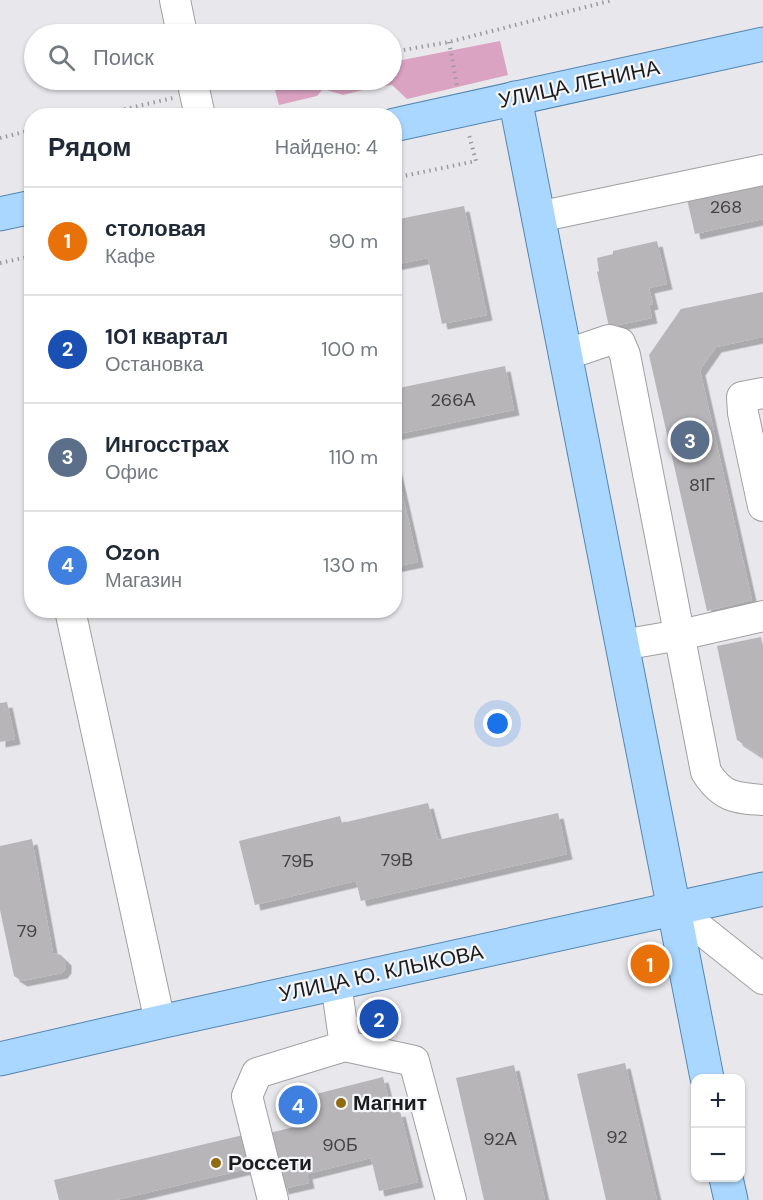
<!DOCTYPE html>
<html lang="ru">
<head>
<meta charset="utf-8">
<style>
	:root { --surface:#fff; --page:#f2f2f3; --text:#1f2937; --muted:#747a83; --line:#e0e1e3; --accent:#ea580c }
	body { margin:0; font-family:"DM Sans",sans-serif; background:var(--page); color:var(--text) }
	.controls { position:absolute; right:18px; bottom:18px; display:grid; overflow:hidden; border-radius:12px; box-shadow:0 2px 4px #0004 }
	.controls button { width:54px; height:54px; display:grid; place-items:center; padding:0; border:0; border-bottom:2px solid var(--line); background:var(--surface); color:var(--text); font:30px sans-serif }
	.you { position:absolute; left:498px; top:724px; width:21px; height:21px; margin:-15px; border:4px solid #fff; border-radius:50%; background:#1a73e8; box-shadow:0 0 0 9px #1a73e833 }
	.badge { display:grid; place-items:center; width:39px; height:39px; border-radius:50%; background:var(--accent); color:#fff; font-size:20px; font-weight:700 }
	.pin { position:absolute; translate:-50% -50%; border:3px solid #fff; box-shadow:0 2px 6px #0006 }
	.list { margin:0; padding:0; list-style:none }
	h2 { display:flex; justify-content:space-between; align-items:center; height:78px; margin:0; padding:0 24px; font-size:26px }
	h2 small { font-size:20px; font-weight:400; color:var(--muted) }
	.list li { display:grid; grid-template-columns:39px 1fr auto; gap:18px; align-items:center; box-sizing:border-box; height:108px; padding:0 24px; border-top:2px solid var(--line) }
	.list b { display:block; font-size:22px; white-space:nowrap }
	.list p { margin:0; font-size:20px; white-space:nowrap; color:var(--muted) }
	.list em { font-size:20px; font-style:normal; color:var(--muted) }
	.icon { flex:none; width:33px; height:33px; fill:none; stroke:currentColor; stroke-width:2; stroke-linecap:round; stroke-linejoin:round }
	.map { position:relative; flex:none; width:763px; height:1200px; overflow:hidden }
	.search { position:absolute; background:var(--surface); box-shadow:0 2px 4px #0004; left:24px; top:24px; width:378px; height:66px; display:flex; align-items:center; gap:15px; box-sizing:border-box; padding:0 21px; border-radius:33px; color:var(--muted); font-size:22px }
	.panel { position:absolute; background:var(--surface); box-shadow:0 2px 4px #0004; left:24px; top:108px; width:378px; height:510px; border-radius:24px }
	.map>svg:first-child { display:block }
	.green { fill:#dba3c2 }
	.building { fill:#b7b5b8; filter:url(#shadow) }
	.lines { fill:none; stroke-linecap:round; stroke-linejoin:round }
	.minor-casing { stroke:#a0a0a4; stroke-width:32 }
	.major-casing { stroke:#5485b0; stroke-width:35 }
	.path { stroke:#9b9b9e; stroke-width:4; stroke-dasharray:1.5 4.5; stroke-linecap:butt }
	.minor { stroke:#fff; stroke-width:30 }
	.major { stroke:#aad7ff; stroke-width:33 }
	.poi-dot { fill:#906b11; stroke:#f5f6fa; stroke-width:2 }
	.labels { text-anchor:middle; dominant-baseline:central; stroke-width:4.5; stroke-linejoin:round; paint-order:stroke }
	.number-label { font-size:18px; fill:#434244 }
	.street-label { font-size:21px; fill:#1c1c1d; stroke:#f5f6fa }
	.poi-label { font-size:21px; font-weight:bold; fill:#1c1c1d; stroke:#f5f6fa; text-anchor:start }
</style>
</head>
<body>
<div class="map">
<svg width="763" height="1200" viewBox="0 0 763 1200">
	<defs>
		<filter id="shadow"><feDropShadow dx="5.5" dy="5.5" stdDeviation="0" flood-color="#0004"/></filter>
	</defs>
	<rect width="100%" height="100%" fill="#e8e8ec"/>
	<!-- green -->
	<polygon class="green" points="500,41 508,75 407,99 392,85 375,87 343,95 323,89 317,96 279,105 275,90 279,83 297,80 392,80 392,62"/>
	<!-- building -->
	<g class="building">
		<polygon points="763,178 763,219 695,234 686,195"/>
		<polygon points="464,206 487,315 442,324 428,258 394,265 394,220"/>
		<polygon points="657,241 667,284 649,288 653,304 649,305 652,318 609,327 597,272 599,271 597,258 613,254 613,251"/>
		<polygon points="763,292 763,337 716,347 700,370 752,600 707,611 649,355 681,309"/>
		<polygon points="505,366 514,410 394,435 394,389"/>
		<polygon points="394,457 418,562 394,567"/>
		<polygon points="761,637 763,648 763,757 737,740 717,646"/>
		<polygon points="7,702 15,739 0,742 0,703"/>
		<polygon points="428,803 438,840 558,813 567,854 361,901 356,881 255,905 239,841 340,816 342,823"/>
		<polygon points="32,839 53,953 61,955 66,960 66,968 62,973 22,981 14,976 0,910 0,846"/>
		<polygon points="625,1063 657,1200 606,1200 577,1074"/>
		<polygon points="514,1065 545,1200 484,1200 456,1078"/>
		<polygon points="383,1077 392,1113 400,1111 418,1182 379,1191 371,1158 307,1174 309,1183 283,1189 269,1133 294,1127 286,1095 294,1089 304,1087 316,1094"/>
		<polygon points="243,1135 251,1168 116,1200 59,1200 54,1180"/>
	</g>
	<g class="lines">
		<defs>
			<g id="minor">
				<polyline points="175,0 182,34"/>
				<polyline points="192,80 200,116"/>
				<polyline points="538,217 763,170"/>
				<path d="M565,355l44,-15 11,3 5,12 81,417c16,25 28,26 57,28"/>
				<polyline points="763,393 742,397 743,413 763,506"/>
				<polyline points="70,610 160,1022"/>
				<polyline points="622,645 680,635 763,616"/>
				<polyline points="674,908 763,979"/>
				<polyline points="345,1046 414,1061 451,1200"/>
				<polyline points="273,1200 247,1096 257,1073 345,1046 336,983"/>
			</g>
			<g id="major">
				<polyline points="515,98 707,1078"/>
				<polyline points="394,125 763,44"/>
				<polyline points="0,214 32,207"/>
				<polyline points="0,1059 160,1022 763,889"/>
				<polyline points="726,1178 731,1200"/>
			</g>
		</defs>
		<!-- minor casing -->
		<use href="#minor" class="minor-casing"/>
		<!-- major casing -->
		<use href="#major" class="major-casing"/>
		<!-- path -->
		<g class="path">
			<polyline points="449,42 457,85"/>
			<polyline points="392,52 449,42 613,0"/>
			<polyline points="218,88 255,80"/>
			<polyline points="95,116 173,98"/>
			<polyline points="0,138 32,130"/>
			<polyline points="394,178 476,161 469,135"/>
			<polyline points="0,263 32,256"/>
		</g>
		<!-- minor -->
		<use href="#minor" class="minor"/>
		<!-- major -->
		<use href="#major" class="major"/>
	</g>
	<!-- markers -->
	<g class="poi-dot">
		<circle cx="341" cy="1103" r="6"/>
		<circle cx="216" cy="1163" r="6"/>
	</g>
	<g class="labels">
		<!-- number labels -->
		<g class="number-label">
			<text x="726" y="207">268</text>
			<text x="453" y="400">266А</text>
			<text x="702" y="485">81Г</text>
			<text x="397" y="860">79В</text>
			<text x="298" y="861">79Б</text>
			<text x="27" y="931">79</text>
			<text x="617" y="1137">92</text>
			<text x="500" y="1139">92А</text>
			<text x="340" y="1145">90Б</text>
		</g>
		<!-- street labels -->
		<g class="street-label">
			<text transform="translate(579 84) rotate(-12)">УЛИЦА ЛЕНИНА</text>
			<text transform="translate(381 973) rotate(-12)">УЛИЦА Ю. КЛЫКОВА</text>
		</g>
		<!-- poi labels -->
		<g class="poi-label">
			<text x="353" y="1103">Магнит</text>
			<text x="228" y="1163">Россети</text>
		</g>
	</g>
</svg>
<div class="controls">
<button>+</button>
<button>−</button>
</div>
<div class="you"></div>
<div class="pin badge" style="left:650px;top:964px;background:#e8710a">1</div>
<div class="pin badge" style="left:379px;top:1019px;background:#1a4fb4">2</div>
<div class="pin badge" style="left:690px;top:440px;background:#5c6f8a">3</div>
<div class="pin badge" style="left:298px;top:1105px;background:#3f7fe0">4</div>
<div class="search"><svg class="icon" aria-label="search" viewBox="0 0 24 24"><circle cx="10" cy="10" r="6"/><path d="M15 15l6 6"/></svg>Поиск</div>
<section class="panel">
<h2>Рядом<small>Найдено: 4</small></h2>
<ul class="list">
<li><span class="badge" style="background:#e8710a">1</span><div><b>столовая</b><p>Кафе</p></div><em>90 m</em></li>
<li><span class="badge" style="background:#1a4fb4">2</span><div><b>101 квартал</b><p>Остановка</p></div><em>100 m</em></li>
<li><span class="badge" style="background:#5c6f8a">3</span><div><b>Ингосстрах</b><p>Офис</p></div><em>110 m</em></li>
<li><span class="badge" style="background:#3f7fe0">4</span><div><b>Ozon</b><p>Магазин</p></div><em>130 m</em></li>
</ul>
</section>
</div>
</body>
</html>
